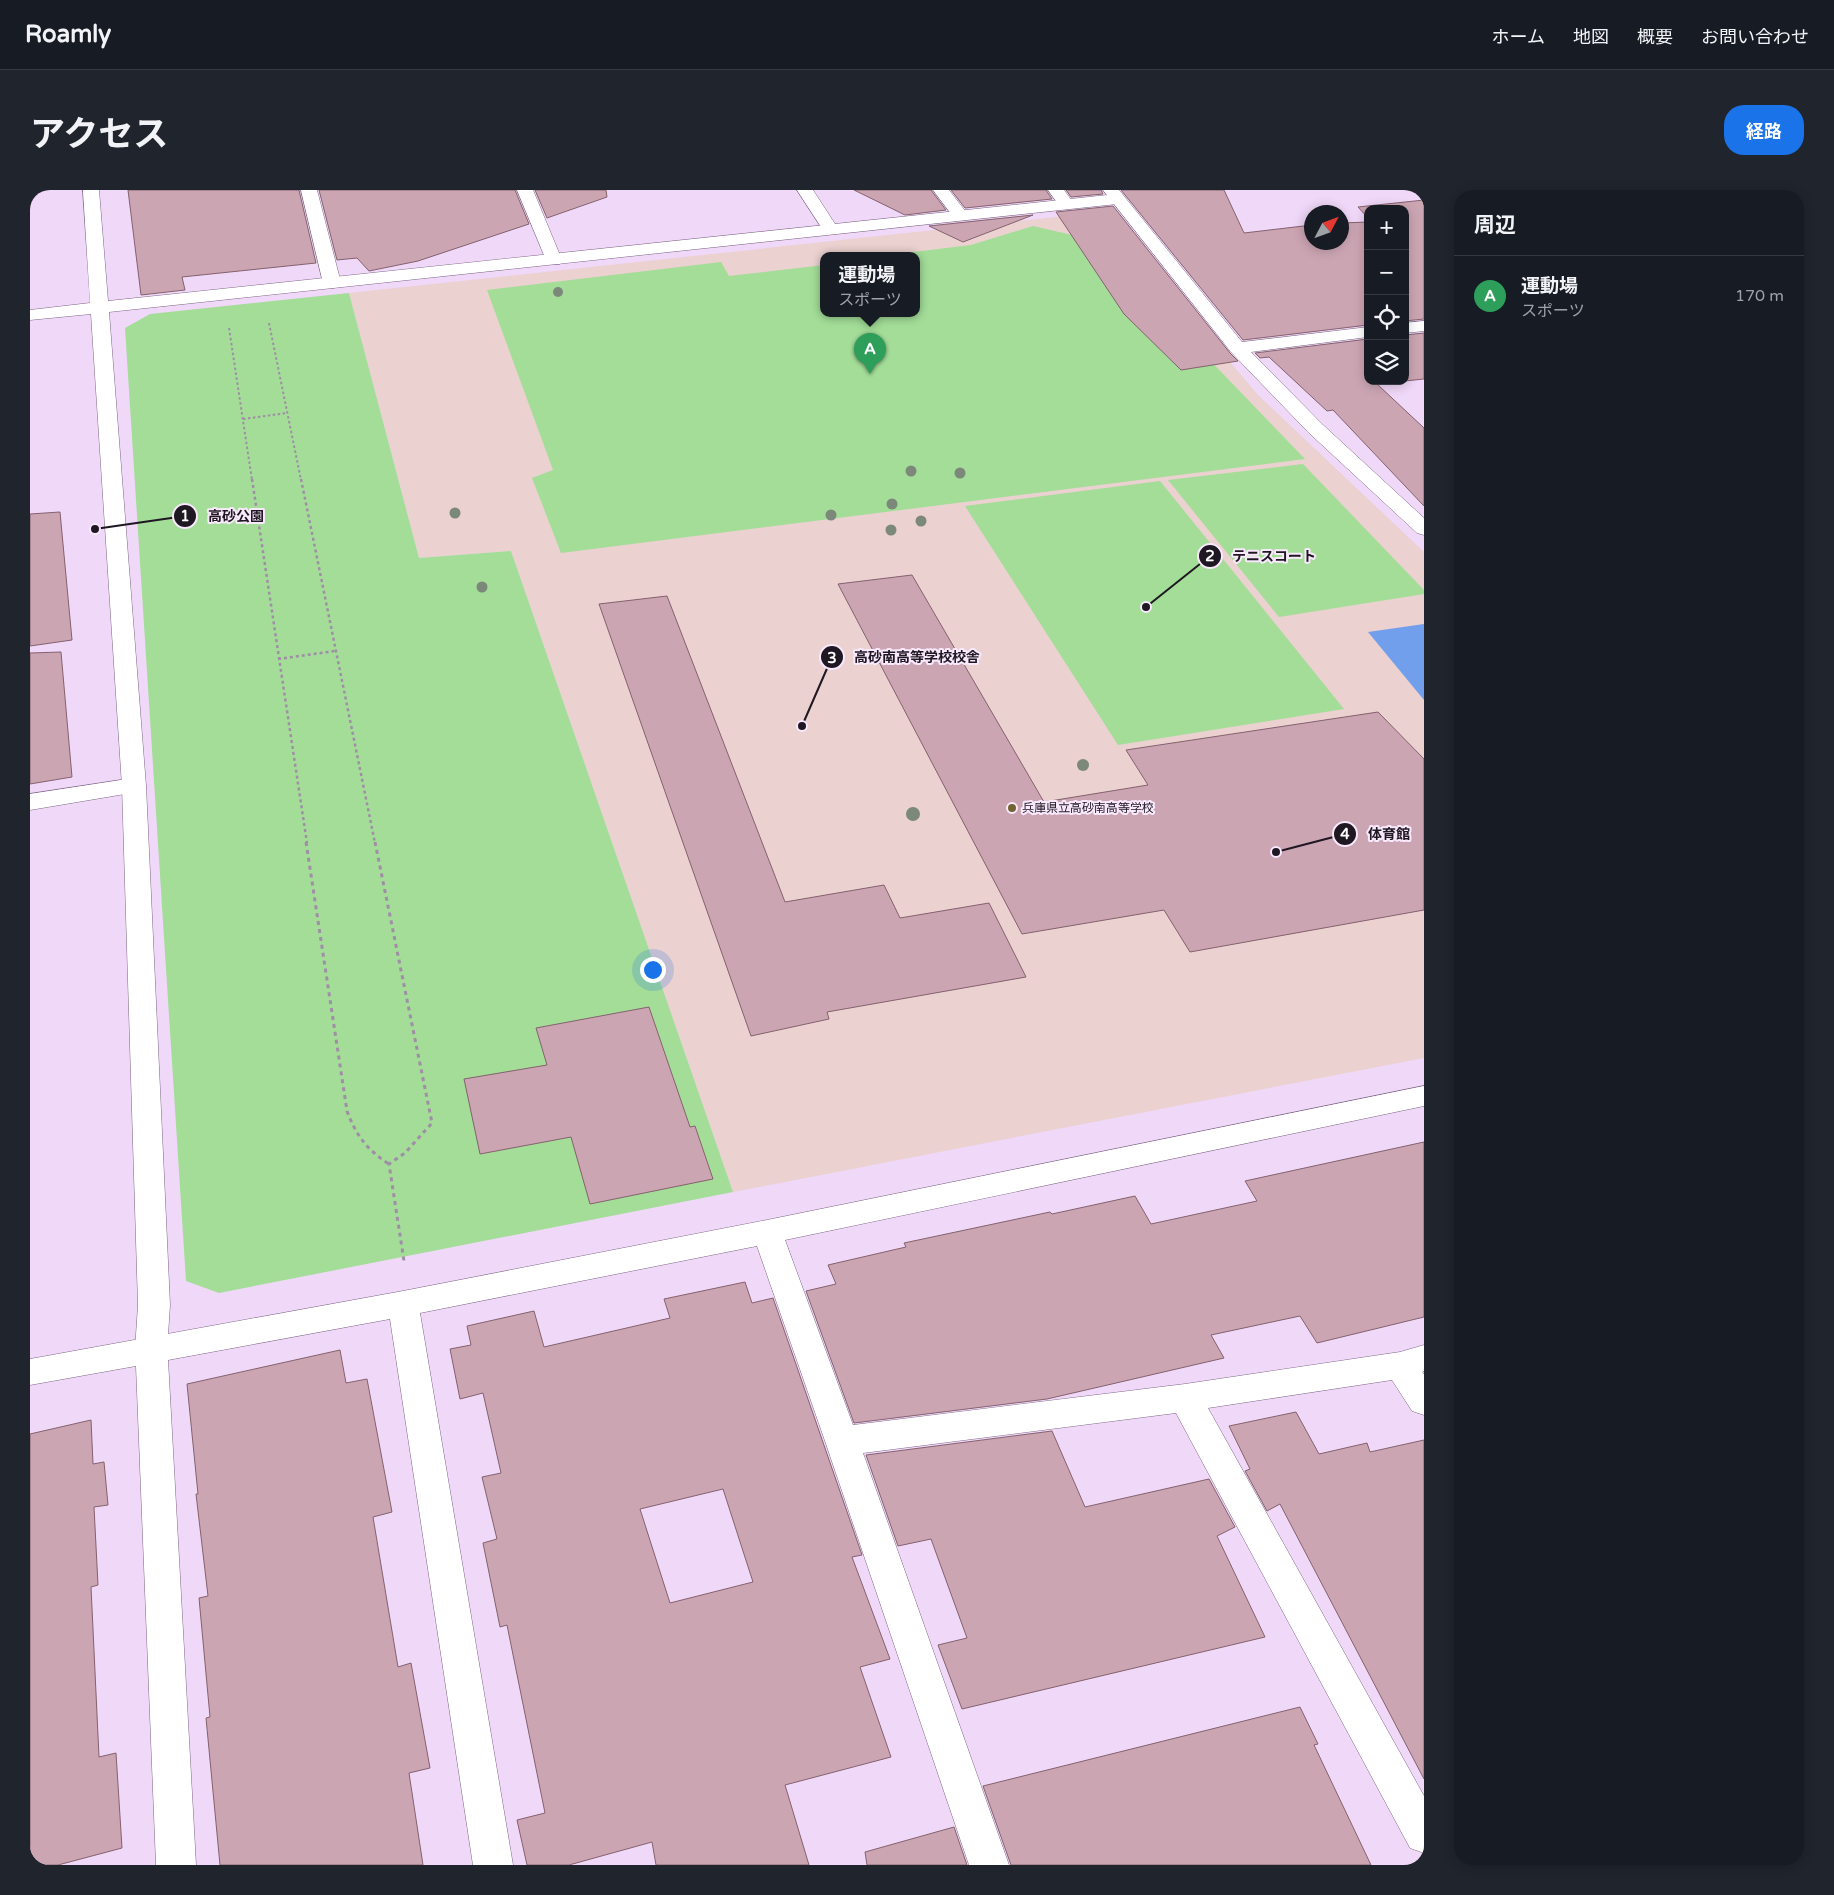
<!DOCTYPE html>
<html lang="ja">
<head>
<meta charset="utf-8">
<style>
	:root { --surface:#171b24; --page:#20242c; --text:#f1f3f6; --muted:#9ea1a6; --line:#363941; --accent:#1a73e8 }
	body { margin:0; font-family:"Varela Round","Noto Sans JP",sans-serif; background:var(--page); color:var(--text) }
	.controls { position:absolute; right:15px; top:15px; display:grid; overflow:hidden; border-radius:10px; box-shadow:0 2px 12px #0003 }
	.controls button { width:45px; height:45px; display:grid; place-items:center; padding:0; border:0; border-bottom:1px solid var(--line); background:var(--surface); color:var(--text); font:25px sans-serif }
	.compass { position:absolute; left:1274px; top:15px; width:45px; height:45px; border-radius:50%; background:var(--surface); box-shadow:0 2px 12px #0003; rotate:49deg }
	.you { position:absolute; left:622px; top:779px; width:18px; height:18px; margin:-12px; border:4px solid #fff; border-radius:50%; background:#1a73e8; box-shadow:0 0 0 8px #1a73e833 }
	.badge { display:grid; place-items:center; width:32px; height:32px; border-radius:50%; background:var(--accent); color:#fff; font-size:16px; font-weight:700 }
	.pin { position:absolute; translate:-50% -41px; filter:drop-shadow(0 1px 2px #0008) }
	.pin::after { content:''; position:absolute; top:26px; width:18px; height:15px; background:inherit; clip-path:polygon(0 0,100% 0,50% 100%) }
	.popup { position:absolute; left:790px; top:62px; width:100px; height:65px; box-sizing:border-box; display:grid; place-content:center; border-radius:10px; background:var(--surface); filter:drop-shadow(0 1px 4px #0005); font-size:16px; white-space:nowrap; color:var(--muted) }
	.popup b { font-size:19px; color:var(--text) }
	.popup::after { content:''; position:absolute; left:50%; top:100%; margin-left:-10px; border:10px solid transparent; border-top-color:var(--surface) }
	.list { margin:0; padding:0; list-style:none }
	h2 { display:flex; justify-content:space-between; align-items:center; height:65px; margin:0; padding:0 20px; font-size:21px }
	h2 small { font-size:16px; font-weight:400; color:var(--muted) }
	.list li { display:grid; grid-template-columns:32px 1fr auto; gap:15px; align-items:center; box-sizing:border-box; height:80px; padding:0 20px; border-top:1px solid var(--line) }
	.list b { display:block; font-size:19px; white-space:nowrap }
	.list p { margin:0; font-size:16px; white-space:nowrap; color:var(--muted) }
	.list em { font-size:16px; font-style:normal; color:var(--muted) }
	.icon { flex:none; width:28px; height:28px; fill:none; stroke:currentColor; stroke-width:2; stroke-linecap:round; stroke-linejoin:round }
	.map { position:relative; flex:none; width:1394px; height:1675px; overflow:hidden; border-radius:20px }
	header { display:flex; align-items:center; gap:30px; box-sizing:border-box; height:70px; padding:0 25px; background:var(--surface); border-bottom:1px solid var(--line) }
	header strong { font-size:24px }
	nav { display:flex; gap:28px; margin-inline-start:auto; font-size:18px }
	.intro { display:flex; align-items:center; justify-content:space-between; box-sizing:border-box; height:120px; padding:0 30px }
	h1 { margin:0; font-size:35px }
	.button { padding:12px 22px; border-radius:20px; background:var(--accent); color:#fff; font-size:18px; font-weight:700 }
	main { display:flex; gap:30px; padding:0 30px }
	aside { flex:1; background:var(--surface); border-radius:20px; box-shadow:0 2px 12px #0003 }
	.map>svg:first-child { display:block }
	.education { fill:#ebd1d0; fill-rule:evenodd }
	.green { fill:#a3dd98 }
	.water { fill:#719feb }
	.building { fill:#cca5b3; stroke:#84616e; fill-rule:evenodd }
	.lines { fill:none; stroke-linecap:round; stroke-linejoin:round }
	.street-casing { stroke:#7d6783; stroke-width:1 }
	.secondary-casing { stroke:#7d6783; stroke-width:1 }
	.path-far2 { stroke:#a08ea6; stroke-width:2; stroke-dasharray:2.5 2.5; stroke-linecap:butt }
	.path-far1 { stroke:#a08ea6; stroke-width:2.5; stroke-dasharray:3 3; stroke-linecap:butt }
	.path { stroke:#a08ea6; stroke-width:3; stroke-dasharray:4 4; stroke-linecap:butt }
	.street { fill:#fff; fill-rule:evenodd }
	.secondary { fill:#fff; fill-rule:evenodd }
	.tree { fill:#7b887a }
	.poi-dot { fill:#716431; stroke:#f8e9fc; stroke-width:2 }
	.labels { text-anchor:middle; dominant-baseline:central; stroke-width:4; stroke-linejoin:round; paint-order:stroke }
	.poi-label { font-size:12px; fill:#1f1722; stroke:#f8e9fc; text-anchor:start }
	.leader { fill:none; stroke:#1f1722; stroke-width:2 }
	.callout-dot { fill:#1f1722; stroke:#f8e9fc; stroke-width:2 }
	.mark-label { font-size:15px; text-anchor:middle; font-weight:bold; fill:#fff }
	.callout-label { font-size:14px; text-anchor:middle; font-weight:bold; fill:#1f1722; stroke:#f8e9fc; stroke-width:4; stroke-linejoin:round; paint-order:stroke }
</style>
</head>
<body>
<header>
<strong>Roamly</strong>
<nav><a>ホーム</a><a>地図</a><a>概要</a><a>お問い合わせ</a></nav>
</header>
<div class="intro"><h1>アクセス</h1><a class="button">経路</a></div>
<main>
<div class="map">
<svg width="1394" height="1675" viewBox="0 0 1394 1675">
	<rect width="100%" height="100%" fill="#f0d8f8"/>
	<!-- education -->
	<path class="education" d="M1054,24l28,9 146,172 166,157v506l-691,134 -222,-641 -92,7 -70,-265zM794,65h92v58h-92z"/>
	<!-- green -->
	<g class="green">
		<polygon points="1003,36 1064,50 1275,269 531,363 502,288 523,280 457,100 691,72 699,86 794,75 794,123 886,123 886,65 859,65 941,55"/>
		<polygon points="319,103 389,368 481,361 703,1002 189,1103 156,1091 95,138 120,124"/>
		<polygon points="1273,274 1394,400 1394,404 1249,427 1138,290"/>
		<polygon points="1130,291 1314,519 1088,555 935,316"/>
	</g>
	<!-- water -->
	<polygon class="water" points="1394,434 1394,510 1338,442"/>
	<!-- building -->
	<g class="building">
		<polygon points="98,0 269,0 286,73 152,87 155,100 111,105"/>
		<polygon points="289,0 485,0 499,34 388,71 339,81 327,68 307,70"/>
		<polygon points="505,0 576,0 577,7 517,28"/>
		<polygon points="824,0 901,0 916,20 875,25"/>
		<polygon points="921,0 1016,0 1022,9 935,18"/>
		<polygon points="1036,0 1071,0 1073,4 1041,7"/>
		<polygon points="1091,0 1194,0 1214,43 1282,35 1282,52 1312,52 1312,33 1338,32 1338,135 1213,150"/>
		<polygon points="1394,10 1394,129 1375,131 1375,19 1338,19 1338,28 1328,17"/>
		<polygon points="1083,16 1200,163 1208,171 1151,180 1094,124 1026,22"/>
		<polygon points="1003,25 933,52 899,36"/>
		<polygon points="1394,143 1394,189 1375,191 1375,145"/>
		<polygon points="1338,149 1338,191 1373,191 1347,194 1394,238 1394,316 1303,220 1297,221 1239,167 1230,168 1225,163"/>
		<polygon points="30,322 42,450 0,456 0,324"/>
		<polygon points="882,385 1014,612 1118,595 1096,560 1348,522 1394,569 1394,720 1160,762 1134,720 992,744 808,394"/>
		<polygon points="637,406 755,712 854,695 870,728 959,713 996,787 797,822 799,829 721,846 569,414"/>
		<polygon points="31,462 42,587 0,594 0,463"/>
		<polygon points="619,817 660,937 665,936 683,989 560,1014 541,947 450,964 434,889 517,875 506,838"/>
		<polygon points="1394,952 1394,1127 1287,1153 1270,1126 1181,1145 1194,1168 1017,1209 824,1233 776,1101 806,1094 798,1075 876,1057 874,1053 1020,1022 1022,1024 1105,1006 1121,1034 1227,1011 1215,991"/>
		<path d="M715,1092l7,21 21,-5 89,257 -10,2 38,102 -30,8 31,90 -106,28 24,80h-153l-4,-23 -83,23h-42l-10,-45 28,-7 -38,-188 -7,2 -17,-84 14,-4 -15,-62 19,-4 -18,-80 -23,6 -10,-50 21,-4 -4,-19 67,-15 10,36 126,-29 -6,-19zM693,1299l30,93 -83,21 -30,-94z"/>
		<polygon points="310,1160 316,1193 337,1189 362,1322 343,1327 368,1477 381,1473 400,1578 379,1583 393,1675 190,1675 176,1528 180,1527 169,1408 178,1406 166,1304 168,1304 157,1194"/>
		<polygon points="1266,1222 1289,1264 1337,1253 1340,1262 1394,1250 1394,1589 1250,1314 1237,1321 1215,1281 1220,1279 1199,1236"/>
		<polygon points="61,1230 63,1274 74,1272 78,1315 64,1317 68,1395 61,1397 69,1567 86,1563 92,1658 28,1675 0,1675 0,1244"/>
		<polygon points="1022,1241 1055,1317 1179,1289 1205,1337 1187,1346 1235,1447 932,1519 908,1455 937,1448 901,1349 868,1356 836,1265"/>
		<polygon points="1270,1517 1288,1554 1284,1555 1341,1675 981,1675 953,1596"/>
		<polygon points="924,1637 937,1675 837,1675 835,1662"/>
	</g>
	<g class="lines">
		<defs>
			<g id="street">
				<polygon points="271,0 287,0 311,93 308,97 302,98 296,97 293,93"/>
				<polygon points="487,0 503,0 532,70 530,74 518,74 516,70"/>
				<polygon points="767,0 783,0 809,40 807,43 795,43"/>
				<polygon points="903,0 919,0 939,26 937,29 925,29"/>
				<polygon points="1018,0 1034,0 1045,15 1043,18 1031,18"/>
				<polygon points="1073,0 1089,0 1212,152 1338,137 1338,147 1221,162 1292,234 1394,328 1394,345 1387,343 1278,242 1201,162"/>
				<polygon points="1394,131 1394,141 1375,143 1375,133"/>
				<polygon points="104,588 113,591 116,596 113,601 0,620 0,604"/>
				<polygon points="1394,896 1394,916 755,1050 823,1235 1155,1194 1370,1162 1394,1155 1394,1181 1392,1182 1394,1184 1394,1225 1382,1221 1362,1190 1178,1218 1394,1606 1394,1663 1380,1658 1146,1223 833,1263 979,1675 939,1675 795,1251 727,1056 390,1123 483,1675 443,1675 360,1129 138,1170 166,1675 126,1675 106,1176 0,1195 0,1169 373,1101 737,1030"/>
			</g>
			<polygon id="secondary" points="53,0 69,0 78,111 1087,4 1093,6 1095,9 1093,12 1087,14 79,122 116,596 140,1115 137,1160 132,1169 121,1173 110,1169 105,1160 108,1115 92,596 61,124 0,130 0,120 60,113"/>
		</defs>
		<!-- street casing -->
		<use href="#street" class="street-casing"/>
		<!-- secondary casing -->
		<use href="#secondary" class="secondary-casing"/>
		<!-- path-far2 -->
		<g class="path-far2">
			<polyline points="239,133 271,290"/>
			<polyline points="199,138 222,290"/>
			<polyline points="213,229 257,223"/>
		</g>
		<!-- path-far1 -->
		<g class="path-far1">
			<polyline points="222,289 277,653"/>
			<polyline points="271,289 345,653"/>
			<polyline points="248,469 305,461"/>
		</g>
		<!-- path -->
		<g class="path">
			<path d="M276,652l41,269c9,24 20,39 42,53"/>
			<polyline points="345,652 402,933 375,963 359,974 374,1071"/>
		</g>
		<!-- street -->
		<use href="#street" class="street"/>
		<!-- secondary -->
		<use href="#secondary" class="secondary"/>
	</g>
	<!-- trees -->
	<g class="tree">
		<circle cx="528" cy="102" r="5"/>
		<circle cx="881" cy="281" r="5.5"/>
		<circle cx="930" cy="283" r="5.5"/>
		<circle cx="862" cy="314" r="5.5"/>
		<circle cx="425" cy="323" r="5.5"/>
		<circle cx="801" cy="325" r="5.5"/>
		<circle cx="891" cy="331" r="5.5"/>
		<circle cx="861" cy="340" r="5.5"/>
		<circle cx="452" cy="397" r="5.5"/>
		<circle cx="1053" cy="575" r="6"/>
		<circle cx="883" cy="624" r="7"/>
	</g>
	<!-- markers -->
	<circle class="poi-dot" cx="982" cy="618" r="5"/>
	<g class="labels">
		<!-- poi labels -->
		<g class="poi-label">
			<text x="992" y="618">兵庫県立高砂南高等学校</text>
		</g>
	</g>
	<!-- callouts -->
	<path class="leader" d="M65 339L155 326M1116 417L1180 366M772 536L802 467M1246 662L1315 644"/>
	<g class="callout-dot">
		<circle cx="65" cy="339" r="5"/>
		<circle cx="1116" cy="417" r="5"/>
		<circle cx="772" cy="536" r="5"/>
		<circle cx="1246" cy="662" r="5"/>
		<circle cx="155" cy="326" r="12"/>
		<circle cx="1180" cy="366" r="12"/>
		<circle cx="802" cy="467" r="12"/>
		<circle cx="1315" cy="644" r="12"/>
	</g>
	<g class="mark-label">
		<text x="155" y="331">1</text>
		<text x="1180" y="371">2</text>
		<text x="802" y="473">3</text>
		<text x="1315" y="649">4</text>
	</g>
	<g class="callout-label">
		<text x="206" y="331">高砂公園</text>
		<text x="1244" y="371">テニスコート</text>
		<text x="887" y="472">高砂南高等学校校舎</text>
		<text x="1359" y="649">体育館</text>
	</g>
</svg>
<div class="controls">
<button>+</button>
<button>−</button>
<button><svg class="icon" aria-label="locate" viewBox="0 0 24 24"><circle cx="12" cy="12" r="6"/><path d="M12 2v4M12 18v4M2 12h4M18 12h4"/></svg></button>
<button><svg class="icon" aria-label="layers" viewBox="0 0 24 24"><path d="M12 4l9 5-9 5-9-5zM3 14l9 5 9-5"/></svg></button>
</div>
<svg class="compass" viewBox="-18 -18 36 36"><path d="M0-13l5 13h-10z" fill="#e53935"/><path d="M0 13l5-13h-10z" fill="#9ea1a6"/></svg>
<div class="you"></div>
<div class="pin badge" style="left:840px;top:184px;background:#2e9e5b">A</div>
<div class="popup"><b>運動場</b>スポーツ</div>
</div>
<aside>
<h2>周辺<small></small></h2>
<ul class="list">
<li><span class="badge" style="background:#2e9e5b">A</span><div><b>運動場</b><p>スポーツ</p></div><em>170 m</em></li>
</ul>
</aside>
</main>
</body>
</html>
